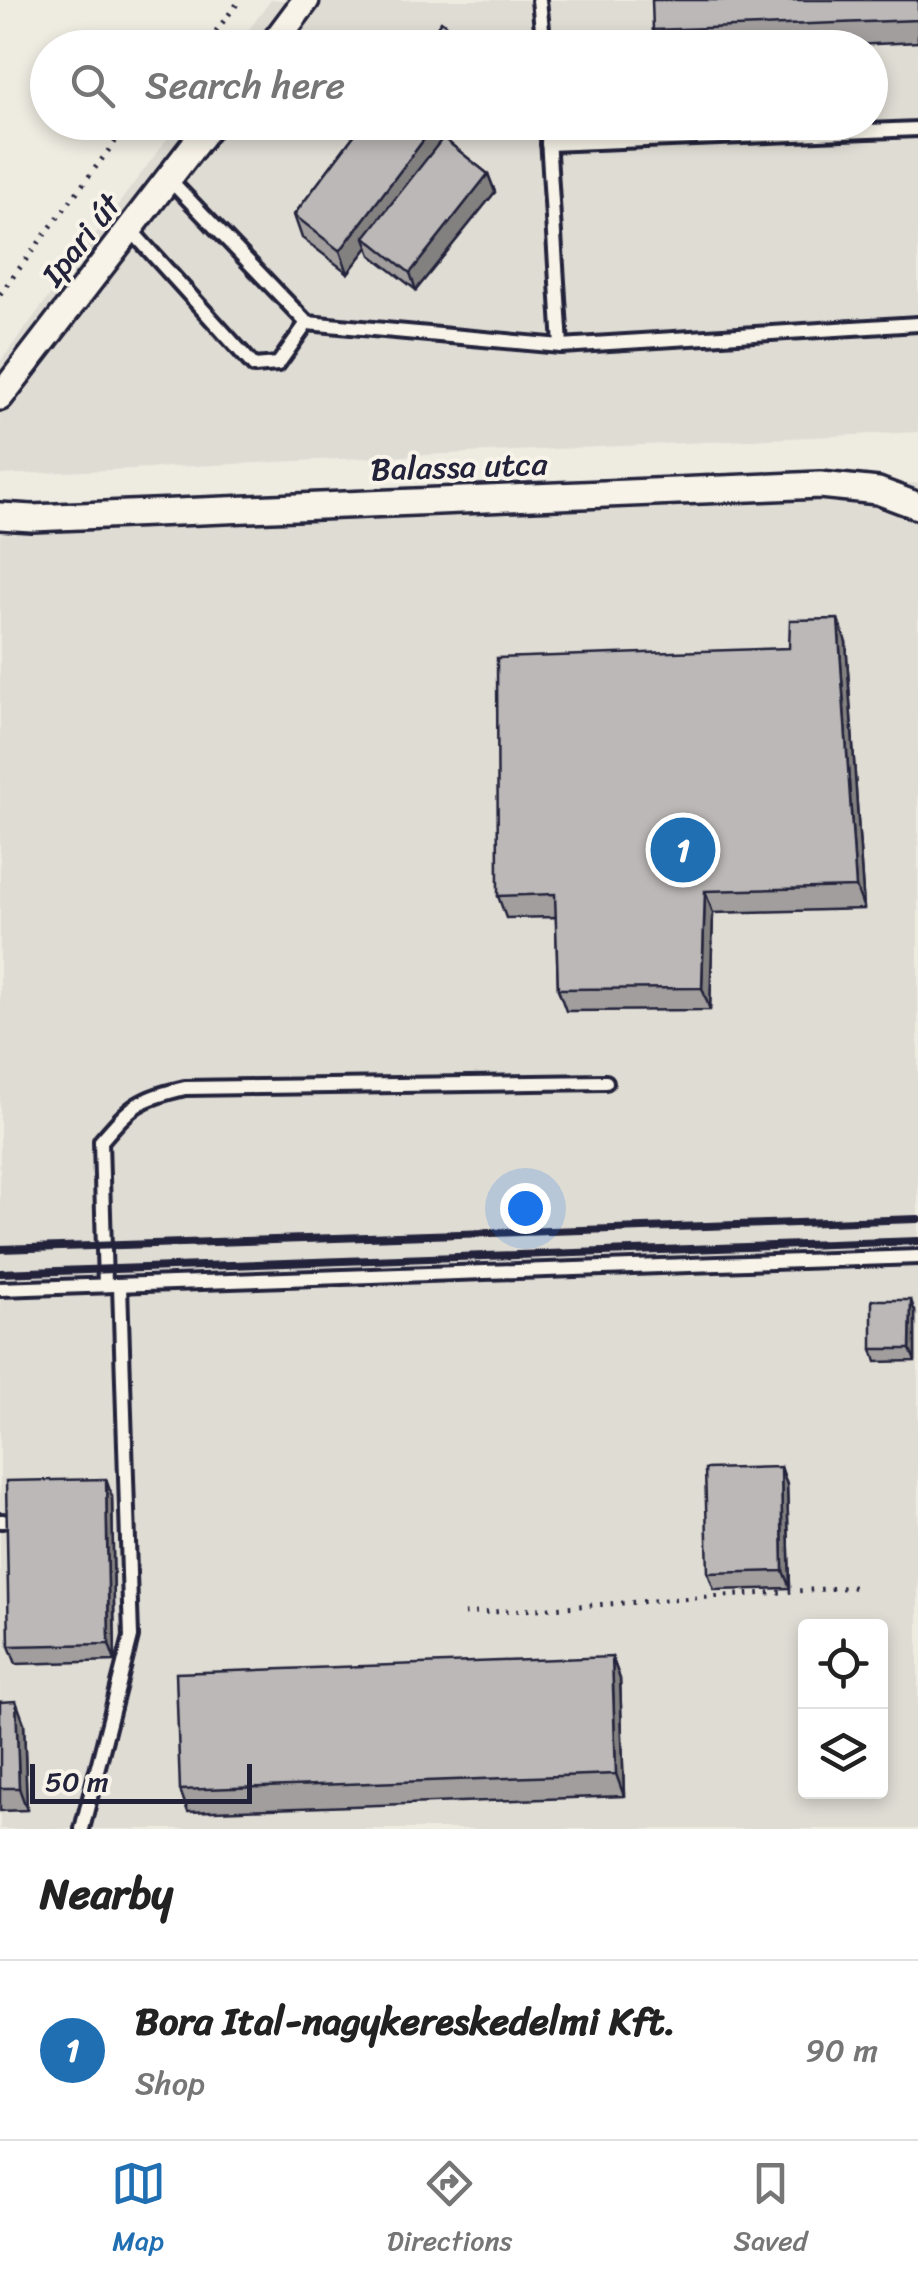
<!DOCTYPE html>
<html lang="en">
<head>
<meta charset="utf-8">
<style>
	:root { --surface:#fff; --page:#f6f6f6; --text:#222; --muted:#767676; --line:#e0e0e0; --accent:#1f6fb2 }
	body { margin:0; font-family:Sriracha,sans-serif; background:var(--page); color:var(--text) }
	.controls { position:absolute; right:30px; bottom:30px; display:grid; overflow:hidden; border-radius:10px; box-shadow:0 5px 15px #0003 }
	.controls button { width:90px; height:90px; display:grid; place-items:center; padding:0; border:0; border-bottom:2px solid var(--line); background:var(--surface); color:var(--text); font:50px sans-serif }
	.scale { position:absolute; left:30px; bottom:25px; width:222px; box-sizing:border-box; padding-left:10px; border:5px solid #22223b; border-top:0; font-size:28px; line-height:35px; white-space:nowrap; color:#22223b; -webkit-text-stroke:8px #f7f3e8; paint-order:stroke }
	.you { position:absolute; left:525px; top:1208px; width:35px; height:35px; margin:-25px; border:8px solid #fff; border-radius:50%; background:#1a73e8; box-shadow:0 0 0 15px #1a73e833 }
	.badge { display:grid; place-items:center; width:65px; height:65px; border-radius:50%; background:var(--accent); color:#fff; font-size:32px; font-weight:700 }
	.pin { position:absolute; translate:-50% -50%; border:5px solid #fff; box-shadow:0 2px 10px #0006 }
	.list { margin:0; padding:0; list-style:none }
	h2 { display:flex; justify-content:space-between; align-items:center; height:130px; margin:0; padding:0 40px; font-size:42px }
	h2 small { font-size:32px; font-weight:400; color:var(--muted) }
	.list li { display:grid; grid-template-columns:65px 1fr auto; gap:30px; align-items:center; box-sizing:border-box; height:180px; padding:0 40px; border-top:2px solid var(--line) }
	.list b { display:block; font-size:38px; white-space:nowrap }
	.list p { margin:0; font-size:32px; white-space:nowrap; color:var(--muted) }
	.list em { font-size:32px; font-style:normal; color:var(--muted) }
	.icon { flex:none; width:55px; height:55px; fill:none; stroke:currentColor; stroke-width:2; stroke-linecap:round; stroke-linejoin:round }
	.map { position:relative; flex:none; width:918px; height:1829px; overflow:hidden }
	.search { position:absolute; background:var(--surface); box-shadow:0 5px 15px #0003; left:30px; right:30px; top:30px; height:110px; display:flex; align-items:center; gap:25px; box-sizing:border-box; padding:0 35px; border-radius:55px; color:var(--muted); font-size:38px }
	.sheet { height:310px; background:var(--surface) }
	nav { display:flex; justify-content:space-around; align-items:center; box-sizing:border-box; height:140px; border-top:2px solid var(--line); background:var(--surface); font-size:28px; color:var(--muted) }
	nav a { display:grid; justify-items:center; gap:5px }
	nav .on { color:var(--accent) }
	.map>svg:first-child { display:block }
	.built { fill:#dfdcd4; fill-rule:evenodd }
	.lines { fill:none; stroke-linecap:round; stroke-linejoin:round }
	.service-casing { stroke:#22223b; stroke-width:20 }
	.minor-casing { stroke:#22223b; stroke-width:32 }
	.path { stroke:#22223b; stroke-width:5; stroke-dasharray:2.5 8; stroke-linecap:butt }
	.service { stroke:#f7f3e8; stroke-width:12 }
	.minor { stroke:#f7f3e8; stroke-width:25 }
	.rail { stroke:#22223b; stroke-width:8 }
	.wall { fill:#a19e9d; stroke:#22223b; stroke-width:2.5 }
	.shaded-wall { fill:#838180; stroke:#22223b; stroke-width:2.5 }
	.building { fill:#bbb8b7; stroke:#22223b; stroke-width:2.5 }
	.labels { text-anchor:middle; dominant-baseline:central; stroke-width:8; stroke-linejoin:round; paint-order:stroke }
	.street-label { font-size:32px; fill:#22223b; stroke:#f7f3e8 }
</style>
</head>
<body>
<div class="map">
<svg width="918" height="1829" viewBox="0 0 918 1829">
	<rect width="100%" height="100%" fill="#eeebe1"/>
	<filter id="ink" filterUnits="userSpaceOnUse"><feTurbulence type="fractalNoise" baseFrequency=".01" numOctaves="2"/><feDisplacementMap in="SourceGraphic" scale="20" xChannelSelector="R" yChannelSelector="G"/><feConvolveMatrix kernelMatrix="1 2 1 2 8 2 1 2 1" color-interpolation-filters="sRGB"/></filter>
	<g filter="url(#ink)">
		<!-- built -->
		<g class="built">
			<polygon points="271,0 918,0 918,432 0,475 0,362 179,123 870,122 870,48 236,47"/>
			<path d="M918,483v1346h-918v-1295zM806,1626h74v166h-74z"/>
		</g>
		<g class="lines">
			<defs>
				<g id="service">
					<polyline points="539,0 544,48"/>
					<polyline points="547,122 561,346"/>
					<polyline points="548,144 918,129"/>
					<polyline points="169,179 307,323 561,346 918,324"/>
					<polyline points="130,229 254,366 278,364 307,323"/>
					<path d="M105,1285l-4,-144c31,-36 37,-42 84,-53l421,-6"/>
					<polyline points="0,1289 918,1257"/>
					<polyline points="0,1521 3,1521"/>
					<polyline points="82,1829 131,1637 120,1285"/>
				</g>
				<g id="minor">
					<polyline points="270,48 306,0"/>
					<polyline points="0,397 212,122"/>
					<polyline points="0,516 32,518 820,485 878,491 918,506"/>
				</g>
			</defs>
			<!-- service casing -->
			<use href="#service" class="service-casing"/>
			<!-- minor casing -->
			<use href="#minor" class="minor-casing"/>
			<!-- path -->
			<g class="path">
				<polyline points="203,48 240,0"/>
				<polyline points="0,294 130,122"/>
				<polyline points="464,1614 854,1587"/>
			</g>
			<!-- service -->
			<use href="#service" class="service"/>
			<!-- minor -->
			<use href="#minor" class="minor"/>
			<!-- rail -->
			<g class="rail">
				<polyline points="0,1249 918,1219"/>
				<polyline points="0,1273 918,1241"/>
			</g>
		</g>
		<!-- wall -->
		<g class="wall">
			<polygon points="918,0 918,42 788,48 659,48 653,30"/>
			<polygon points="364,122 462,122 448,142 488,174 495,192 416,290 371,255 368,247 348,273 302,238 294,215"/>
			<polygon points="846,642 864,909 713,913 710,1010 566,1011 558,989 556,917 506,918 498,896 789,648"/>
			<polygon points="915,1312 915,1361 876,1362 872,1349"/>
			<polygon points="781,1467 787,1485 790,1588 714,1590 708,1573"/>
			<polygon points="112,1497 115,1661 16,1664 9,1646"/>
			<polygon points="612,1657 620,1679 624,1796 188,1812 180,1790"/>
			<polygon points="0,1702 24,1723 27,1810 0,1811"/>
		</g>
		<!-- shaded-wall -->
		<g class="shaded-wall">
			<polygon points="437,122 462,122 371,242 365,237 368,247 348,273 340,251"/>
			<polygon points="488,174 495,192 416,290 410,273"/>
			<polygon points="838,619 846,642 864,909 856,887"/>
			<polygon points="705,891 713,913 710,1010 702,988"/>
			<polygon points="911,1300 915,1312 915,1361 910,1349"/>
			<polygon points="781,1467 787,1485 790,1588 783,1571"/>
			<polygon points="106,1479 112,1497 115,1661 109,1644"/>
			<polygon points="612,1657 620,1679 624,1796 616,1774"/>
			<polygon points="16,1701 24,1723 27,1810 19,1788"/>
		</g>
		<!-- building -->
		<g class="building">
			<polygon points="652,0 918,0 918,20 653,30"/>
			<polygon points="441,21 476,48 421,48"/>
			<polygon points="364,122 437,122 340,251 294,215"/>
			<polygon points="443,138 488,174 410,273 365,237"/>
			<polygon points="838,619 856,887 705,891 702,988 558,989 555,894 498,896 497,658 789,648 790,620"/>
			<polygon points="872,1300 911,1300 910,1349 872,1349"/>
			<polygon points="781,1467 783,1571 708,1573 705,1469"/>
			<polygon points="106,1479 109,1644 9,1646 6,1481"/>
			<polygon points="612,1657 616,1774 180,1790 176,1673"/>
			<polygon points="16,1701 19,1788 0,1788 0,1702"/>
		</g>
	</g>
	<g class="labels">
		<!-- street labels -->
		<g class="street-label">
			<text transform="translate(81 240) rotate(-52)">Ipari út</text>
			<text transform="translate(459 467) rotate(-2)">Balassa utca</text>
		</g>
	</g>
</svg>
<div class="controls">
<button><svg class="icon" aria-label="locate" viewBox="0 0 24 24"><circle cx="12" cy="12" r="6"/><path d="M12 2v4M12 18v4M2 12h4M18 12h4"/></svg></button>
<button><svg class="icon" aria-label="layers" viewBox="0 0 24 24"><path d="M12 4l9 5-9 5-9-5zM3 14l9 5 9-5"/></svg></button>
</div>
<div class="scale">50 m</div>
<div class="you"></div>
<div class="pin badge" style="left:683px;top:850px">1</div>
<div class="search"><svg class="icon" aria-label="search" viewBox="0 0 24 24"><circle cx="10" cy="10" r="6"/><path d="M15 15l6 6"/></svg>Search here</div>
</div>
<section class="sheet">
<h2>Nearby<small></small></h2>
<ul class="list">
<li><span class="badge">1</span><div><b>Bora Ital-nagykereskedelmi Kft.</b><p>Shop</p></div><em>90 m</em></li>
</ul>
</section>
<nav>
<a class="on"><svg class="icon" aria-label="map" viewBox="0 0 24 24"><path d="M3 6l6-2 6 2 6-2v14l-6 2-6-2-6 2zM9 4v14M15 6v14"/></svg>Map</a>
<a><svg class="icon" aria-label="directions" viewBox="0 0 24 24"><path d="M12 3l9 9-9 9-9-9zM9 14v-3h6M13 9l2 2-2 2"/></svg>Directions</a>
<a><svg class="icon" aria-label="saved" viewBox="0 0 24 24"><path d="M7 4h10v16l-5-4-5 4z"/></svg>Saved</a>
</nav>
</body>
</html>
